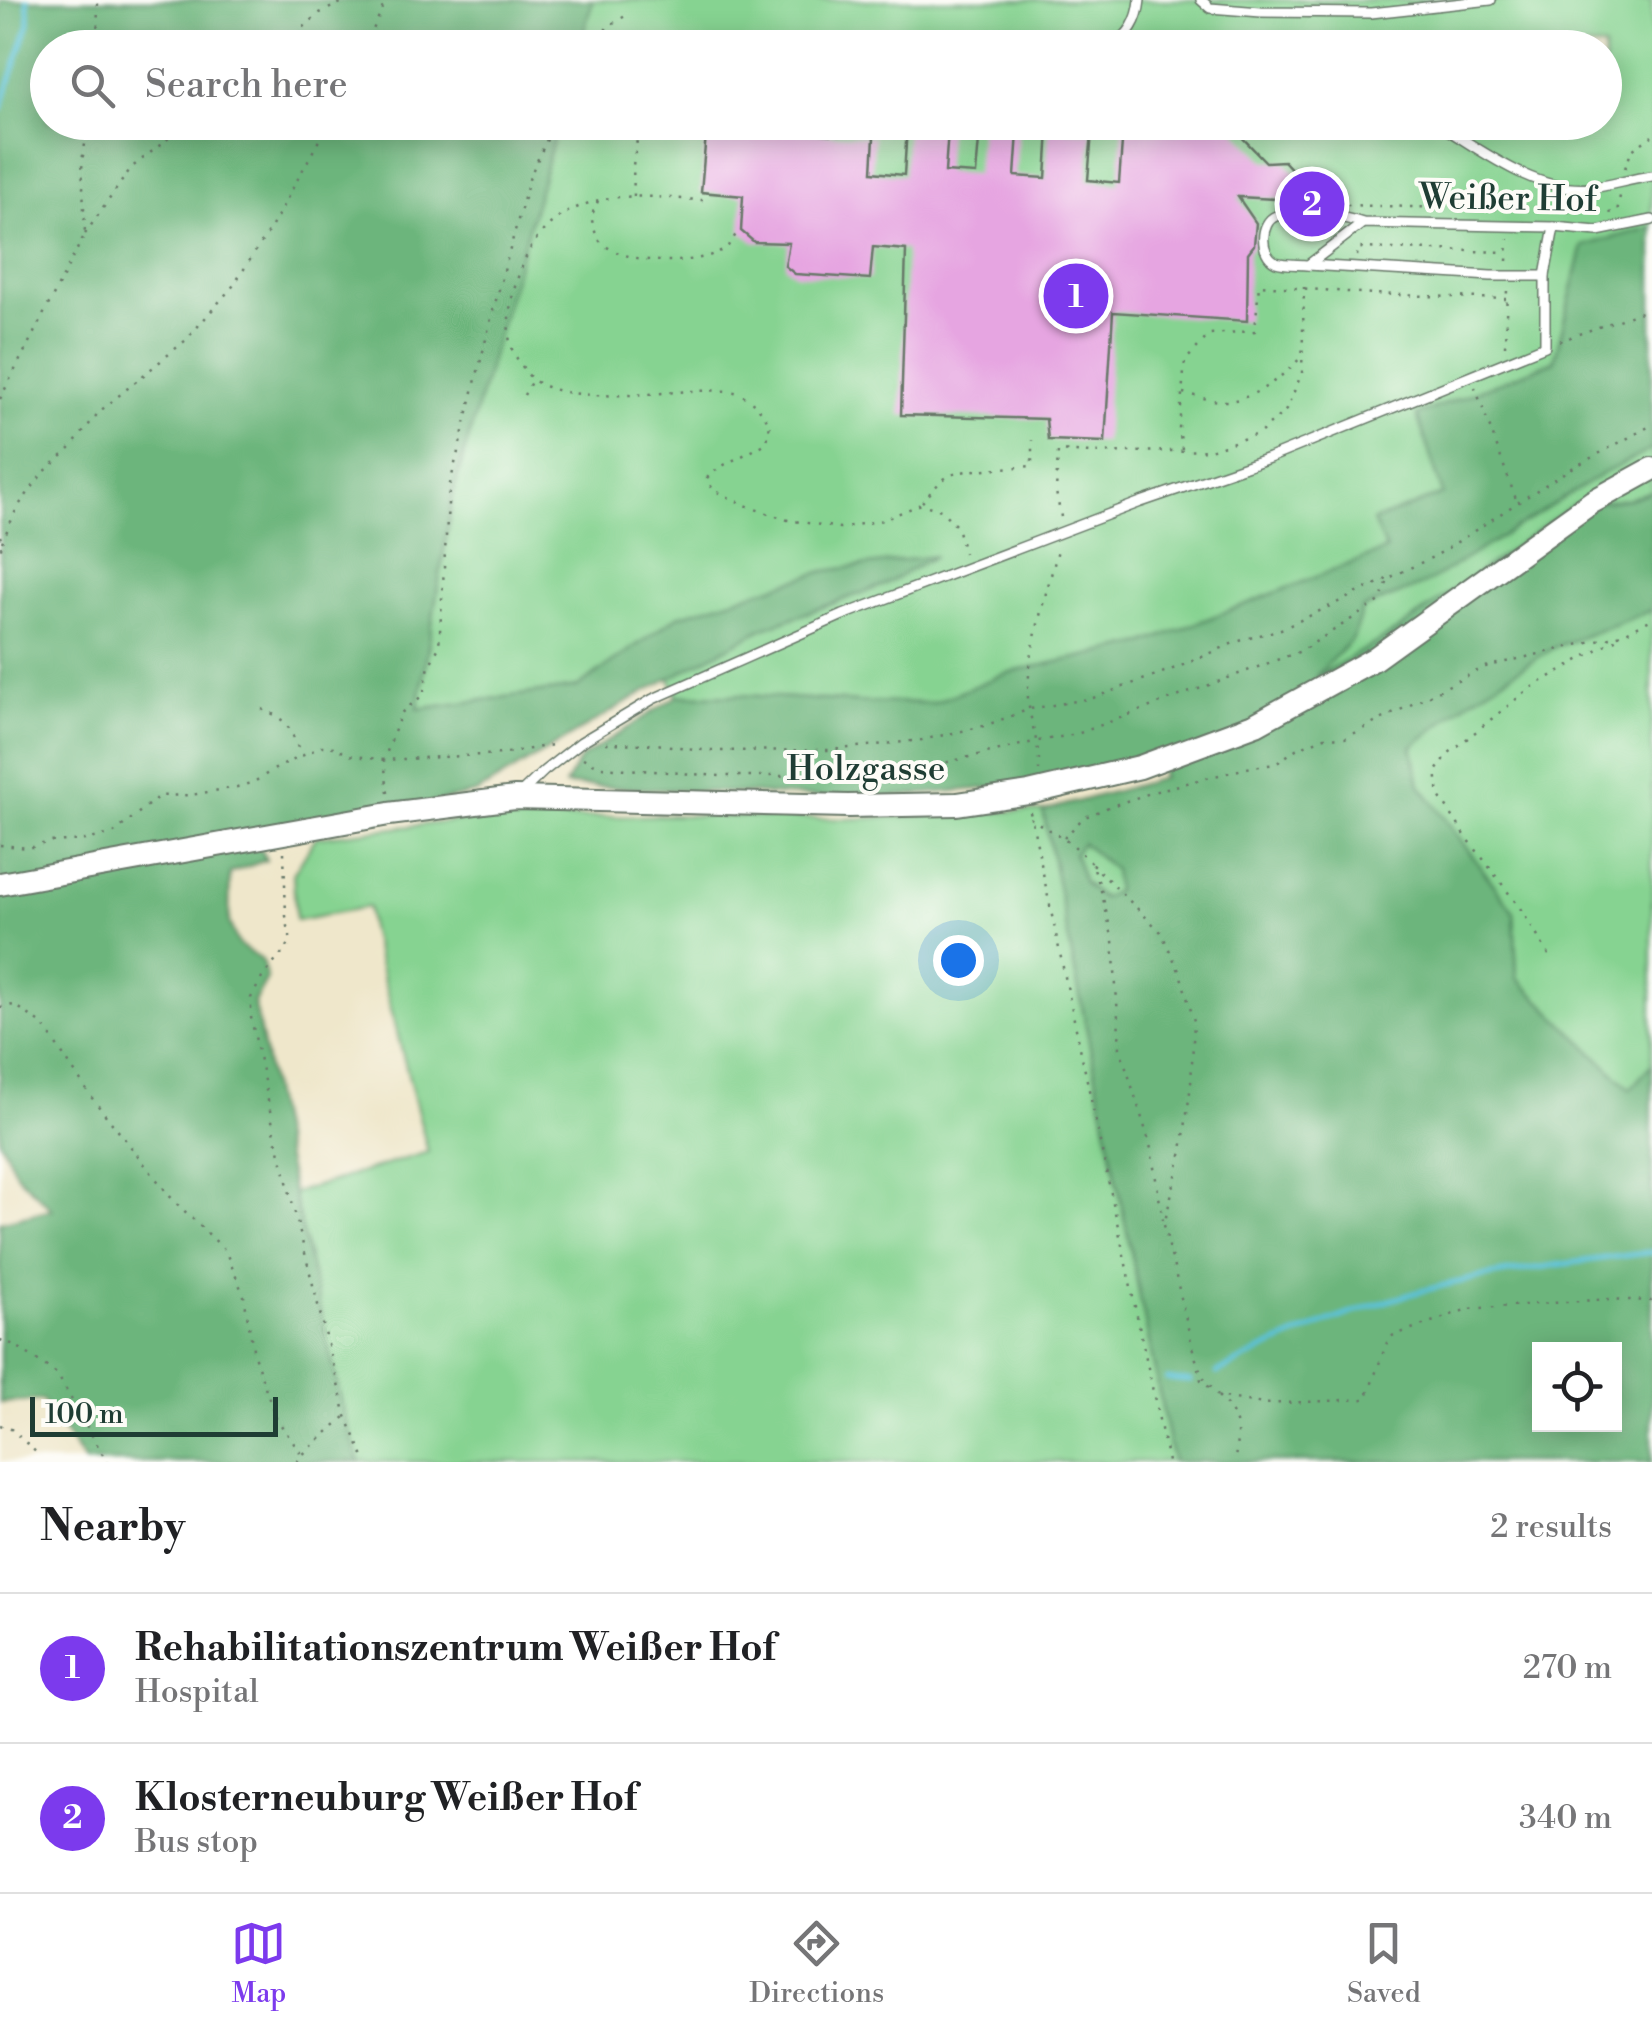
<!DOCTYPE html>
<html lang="en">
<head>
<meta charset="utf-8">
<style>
	:root { --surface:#fff; --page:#f6f6f6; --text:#202124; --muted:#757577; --line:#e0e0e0; --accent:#7c3aed }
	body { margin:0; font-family:"Libre Bodoni",serif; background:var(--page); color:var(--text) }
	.controls { position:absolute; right:30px; bottom:30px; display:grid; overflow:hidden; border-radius:0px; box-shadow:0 5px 25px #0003 }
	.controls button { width:90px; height:90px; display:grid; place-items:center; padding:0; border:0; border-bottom:2px solid var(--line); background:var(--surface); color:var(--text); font:50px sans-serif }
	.scale { position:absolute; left:30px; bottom:25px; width:248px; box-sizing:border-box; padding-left:10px; border:5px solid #1f3d34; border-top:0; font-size:28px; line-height:35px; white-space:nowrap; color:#1f3d34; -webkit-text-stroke:8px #fdfcf7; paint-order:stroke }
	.you { position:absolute; left:958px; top:960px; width:35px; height:35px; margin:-25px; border:8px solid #fff; border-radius:50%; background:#1a73e8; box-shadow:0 0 0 15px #1a73e833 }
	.badge { display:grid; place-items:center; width:65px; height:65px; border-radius:50%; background:var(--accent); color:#fff; font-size:32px; font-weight:700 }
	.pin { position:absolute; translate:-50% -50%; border:5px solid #fff; box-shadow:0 2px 10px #0006 }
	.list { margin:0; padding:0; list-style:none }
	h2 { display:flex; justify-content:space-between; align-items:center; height:130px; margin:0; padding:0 40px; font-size:42px }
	h2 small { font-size:32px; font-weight:400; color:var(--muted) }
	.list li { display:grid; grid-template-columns:65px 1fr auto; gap:30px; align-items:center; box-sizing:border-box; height:150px; padding:0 40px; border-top:2px solid var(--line) }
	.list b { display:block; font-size:38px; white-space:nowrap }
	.list p { margin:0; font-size:32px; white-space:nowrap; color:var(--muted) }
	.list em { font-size:32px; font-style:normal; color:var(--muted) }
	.icon { flex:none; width:55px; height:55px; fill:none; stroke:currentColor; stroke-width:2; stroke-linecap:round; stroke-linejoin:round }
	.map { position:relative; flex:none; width:1652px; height:1462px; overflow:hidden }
	.search { position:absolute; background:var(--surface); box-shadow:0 5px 25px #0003; left:30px; right:30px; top:30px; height:110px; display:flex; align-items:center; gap:25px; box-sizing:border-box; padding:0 35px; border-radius:55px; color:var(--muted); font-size:38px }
	.sheet { height:430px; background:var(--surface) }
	nav { display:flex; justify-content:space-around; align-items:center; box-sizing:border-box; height:140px; border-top:2px solid var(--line); background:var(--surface); font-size:28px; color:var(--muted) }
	nav a { display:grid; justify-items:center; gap:5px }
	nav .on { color:var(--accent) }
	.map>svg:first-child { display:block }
	.green { fill:#86d391; stroke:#528862; stroke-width:2.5 }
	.forest { fill:#6cb57b; stroke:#467958; stroke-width:2.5; fill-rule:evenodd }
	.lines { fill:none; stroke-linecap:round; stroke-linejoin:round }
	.stream { stroke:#5bc2d9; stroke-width:5 }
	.building { fill:#e6a5e1 }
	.lane-casing { stroke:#687869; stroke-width:12 }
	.secondary-casing { stroke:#687869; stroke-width:26 }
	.path { stroke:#687869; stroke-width:2.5; stroke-dasharray:2.5 8; stroke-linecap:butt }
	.lane { stroke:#fff; stroke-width:9 }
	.secondary { stroke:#fff; stroke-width:22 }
	.labels { text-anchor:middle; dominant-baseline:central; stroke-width:8; stroke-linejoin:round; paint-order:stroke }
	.street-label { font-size:35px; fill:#1f3d34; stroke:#fdfcf7 }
</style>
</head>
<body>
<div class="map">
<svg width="1652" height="1462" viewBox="0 0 1652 1462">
	<rect width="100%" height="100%" fill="#fdfcf7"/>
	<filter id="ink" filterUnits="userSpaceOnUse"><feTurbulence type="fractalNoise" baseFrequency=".01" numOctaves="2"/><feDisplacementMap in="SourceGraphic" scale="20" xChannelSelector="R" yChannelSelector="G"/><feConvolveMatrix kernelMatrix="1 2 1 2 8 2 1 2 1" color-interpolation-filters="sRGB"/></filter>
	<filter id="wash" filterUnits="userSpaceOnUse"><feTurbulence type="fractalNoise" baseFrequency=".0048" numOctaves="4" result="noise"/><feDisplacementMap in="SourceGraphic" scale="40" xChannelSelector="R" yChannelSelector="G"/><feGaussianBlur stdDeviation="2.25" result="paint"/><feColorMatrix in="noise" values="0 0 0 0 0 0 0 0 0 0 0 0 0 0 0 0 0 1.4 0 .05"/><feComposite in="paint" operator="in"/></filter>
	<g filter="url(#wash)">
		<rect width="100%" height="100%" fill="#efe7cb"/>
		<!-- green -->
		<g class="green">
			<polygon points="593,0 1652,0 1652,227 1583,246 1554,361 1417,415 1443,494 1373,521 1386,550 1145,643 1007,673 933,703 857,702 743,695 677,696 670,678 764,628 884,585 932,557 678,616 578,687 418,709 454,489 558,123 1604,122 1604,48 579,47"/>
			<polygon points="1652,449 1652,491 1629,499 1573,505 1397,631 1311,680 1353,638 1362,609 1425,584 1604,473"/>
			<polygon points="1652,610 1652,1064 1630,1090 1517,978 1514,912 1420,785 1412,746 1470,700 1553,648"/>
			<polygon points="1011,811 1043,811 1173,1462 360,1462 346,1421 293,1193 428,1152 370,928 368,907 296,920 293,874 316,837 455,821 670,815 848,819"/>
			<polygon points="1081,842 1115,870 1116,891 1102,898 1084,882 1073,853"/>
		</g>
		<!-- forest -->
		<g class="forest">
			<polygon points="0,0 593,0 579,47 48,48 48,122 558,123 454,489 418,709 578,687 678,616 824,571 935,556 884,585 764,628 644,692 476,793 215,851 261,849 266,860 230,873 229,923 239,945 262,960 267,979 254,1002 293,1193 346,1421 360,1462 85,1462 42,1400 0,1403 0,1222 52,1209 17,1175 0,1140"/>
			<path d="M1652,227v222l-48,24 -179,111 -63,25 -9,29 -38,39 82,-46 176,-126 56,-6 23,-8v119l-99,38 -83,52 -58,47 8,38 94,127 3,66 113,111 22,-25v398h-479l-130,-651 120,-33 -11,-24 -103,29 -163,14h-65l-256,-12 15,-26 97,-63 66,-1 114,7 76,1 74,-30 138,-30 241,-93 -13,-29 70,-27 -26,-79 137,-54 29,-115zM1082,843l32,27 2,21 -14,7 -18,-15 -10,-30zM1540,1350h74v74h-74z"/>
		</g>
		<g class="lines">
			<!-- stream -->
			<g class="stream">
				<polyline points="0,111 29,23 27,0"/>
				<path d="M1217,1373c81,-43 170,-77 260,-95 58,-11 117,-18 175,-26"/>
				<polyline points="1167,1379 1190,1381"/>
			</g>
		</g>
		<g id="blocks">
			<!-- building -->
			<polygon class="building" points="707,122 761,122 760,130 874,137 872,172 904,175 907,127 948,130 945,172 976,174 980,129 1018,132 1015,176 1046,178 1049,129 1092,132 1088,180 1119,183 1123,129 1178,133 1179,122 1236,122 1235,130 1266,162 1284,161 1295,173 1294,200 1238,197 1256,223 1254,245 1248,253 1247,321 1113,312 1105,442 1048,440 1046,419 901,415 906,250 873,247 870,279 795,274 785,266 789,243 754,242 741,231 743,196 701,192"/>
		</g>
	</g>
	<g filter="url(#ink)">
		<use href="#blocks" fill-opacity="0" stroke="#687869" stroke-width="2.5"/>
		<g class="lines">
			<defs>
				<g id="lane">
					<polyline points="1201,0 1210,8 1261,12 1371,13 1491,0"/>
					<path d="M1112,48c17,-14 26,-26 28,-48"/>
					<path d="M1435,122c45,27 101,72 156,66 20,-3 40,-9 61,-12"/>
					<polyline points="639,127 639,122"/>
					<path d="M1363,223l-55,42c-10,-1 -24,0 -32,-3 -17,-8 -16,-40 0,-46 18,-8 69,1 87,7l191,4 43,4 55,-11"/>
					<polyline points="1308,265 1491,276 1545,276"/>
					<polyline points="521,793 544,771 581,742 653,699 843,615 1141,502 1269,458 1545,346 1545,276 1554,227"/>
				</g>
				<polyline id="secondary" points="0,884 389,814 515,798 848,806 957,804 1029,793 1140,767 1256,724 1374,659 1592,502 1652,469"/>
			</defs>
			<!-- lane casing -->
			<use href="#lane" class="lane-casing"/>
			<!-- secondary casing -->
			<use href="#secondary" class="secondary-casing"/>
			<!-- path -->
			<g class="path">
				<polyline points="97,48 98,0"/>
				<polyline points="280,48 320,13 347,0"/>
				<polyline points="365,48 386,0"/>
				<polyline points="594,48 608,26 627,15"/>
				<polyline points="1625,168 1632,150 1652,136"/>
				<polyline points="634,196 633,165 637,140"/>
				<path d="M703,200c-36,-1 -79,-9 -114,3 -29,10 -48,24 -62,52 -12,24 -28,77 -11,102 6,8 11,19 19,24 35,23 116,12 157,10 13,0 34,-2 46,2 15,6 24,19 32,31l-3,18c-20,14 -43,19 -60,36l6,12 39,18 36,12 52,8 43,-8 38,-16 20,6 16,17 7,26"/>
				<path d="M598,201l-7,16c2,6 4,18 8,23 22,26 104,28 129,6 2,-3 7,-10 9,-13"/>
				<polyline points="1347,205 1607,213 1617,212 1620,196"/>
				<polyline points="85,234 131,168 189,122"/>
				<polyline points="1357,256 1358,248 1508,252"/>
				<polyline points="1507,261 1508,239"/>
				<polyline points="1559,341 1652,308"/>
				<polyline points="1505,346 1507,289"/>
				<polyline points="1475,387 1517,502"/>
				<path d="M1183,393c13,3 28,8 41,8 28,0 59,-24 77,-44"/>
				<polyline points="524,395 532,380"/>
				<polyline points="0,399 85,234 82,161 89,122"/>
				<polyline points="1182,449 1179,428 1185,361 1210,334 1255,331 1259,285 1373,294 1506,299"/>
				<path d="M922,502c9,-9 17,-22 29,-27 17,-7 61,-7 81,-9v-26"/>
				<polyline points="1061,517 1056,492 1058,451 1091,453 1210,450 1260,433 1286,410 1302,373 1304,287"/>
				<polyline points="0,536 2,542 0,554"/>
				<polyline points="2,542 17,508 42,474 70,449 99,412 186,340 233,286 272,226 329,122"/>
				<path d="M262,709c27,11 28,20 39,46"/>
				<polyline points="606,743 656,744 710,751 830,750 922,740 984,726 1030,709 1093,698 1181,666 1236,642 1284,628 1389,578"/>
				<polyline points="583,758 601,767 720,776 888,776 1038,741 1077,734 1301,651 1380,601 1389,578 1437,555 1565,472 1652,425"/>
				<path d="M1039,771c2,-29 -13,-55 -11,-84 3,-47 18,-93 30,-137"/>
				<polyline points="388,793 384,760 401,713 423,695 429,666 439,647 449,488 493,311 530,176 555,122"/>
				<polyline points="1030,812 1168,1462"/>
				<polyline points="1030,818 1073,845 1092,864 1100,886 1113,940 1120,1048 1150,1144 1163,1220"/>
				<polyline points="1064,838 1083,818 1111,806 1163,789 1251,767 1276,764 1296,749 1325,737 1345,738 1485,667 1622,634 1652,619"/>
				<polyline points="0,845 29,848 49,842 87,840 114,833 159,796 191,795 237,787 254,782 273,770 322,746 334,747 349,755 384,760 502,754 558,744"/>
				<polyline points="284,852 286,916 291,942 262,978 251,998 251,1017 274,1130 346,1416 366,1462"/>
				<polyline points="1092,864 1161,932 1180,973 1194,1021 1191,1084 1182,1151 1164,1225 1194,1354 1203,1377 1218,1396 1263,1404 1366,1399 1389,1337 1468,1309 1609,1299 1652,1301"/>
				<polyline points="1549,955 1520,908 1465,835 1439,796 1436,771 1449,753 1529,689 1617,638"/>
				<polyline points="0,1007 15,1005 42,1024 92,1098 173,1200 225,1250 244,1296 254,1355 276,1418 302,1455"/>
				<polyline points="0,1340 15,1345 57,1374 107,1462"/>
				<polyline points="1198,1368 1201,1380 1209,1387"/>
				<path d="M1218,1396c25,24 19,34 17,66"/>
				<polyline points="0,1425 11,1429 40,1456"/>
				<polyline points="297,1462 302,1455 346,1416"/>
			</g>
			<!-- lane -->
			<use href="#lane" class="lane"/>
			<!-- secondary -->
			<use href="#secondary" class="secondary"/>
		</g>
	</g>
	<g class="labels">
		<!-- street labels -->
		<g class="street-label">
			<text transform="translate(1508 199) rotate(1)">Weißer Hof</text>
			<text x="866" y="769">Holzgasse</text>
		</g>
	</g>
</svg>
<div class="controls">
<button><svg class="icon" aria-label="locate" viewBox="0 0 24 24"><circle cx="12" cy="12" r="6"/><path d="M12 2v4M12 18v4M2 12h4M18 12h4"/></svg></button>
</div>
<div class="scale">100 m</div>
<div class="you"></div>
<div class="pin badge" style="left:1076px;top:296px">1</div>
<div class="pin badge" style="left:1312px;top:204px">2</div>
<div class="search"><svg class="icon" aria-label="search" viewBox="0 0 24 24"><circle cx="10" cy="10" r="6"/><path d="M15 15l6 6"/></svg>Search here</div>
</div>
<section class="sheet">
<h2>Nearby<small>2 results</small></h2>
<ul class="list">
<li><span class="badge">1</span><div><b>Rehabilitationszentrum Weißer Hof</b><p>Hospital</p></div><em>270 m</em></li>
<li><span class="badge">2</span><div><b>Klosterneuburg Weißer Hof</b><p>Bus stop</p></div><em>340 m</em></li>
</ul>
</section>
<nav>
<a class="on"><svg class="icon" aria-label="map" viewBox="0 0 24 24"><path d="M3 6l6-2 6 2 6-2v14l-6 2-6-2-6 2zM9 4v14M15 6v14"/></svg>Map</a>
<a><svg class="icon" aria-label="directions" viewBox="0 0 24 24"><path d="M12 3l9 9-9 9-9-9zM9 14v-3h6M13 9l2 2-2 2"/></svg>Directions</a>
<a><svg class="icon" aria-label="saved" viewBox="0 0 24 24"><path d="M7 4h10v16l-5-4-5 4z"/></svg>Saved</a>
</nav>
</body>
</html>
